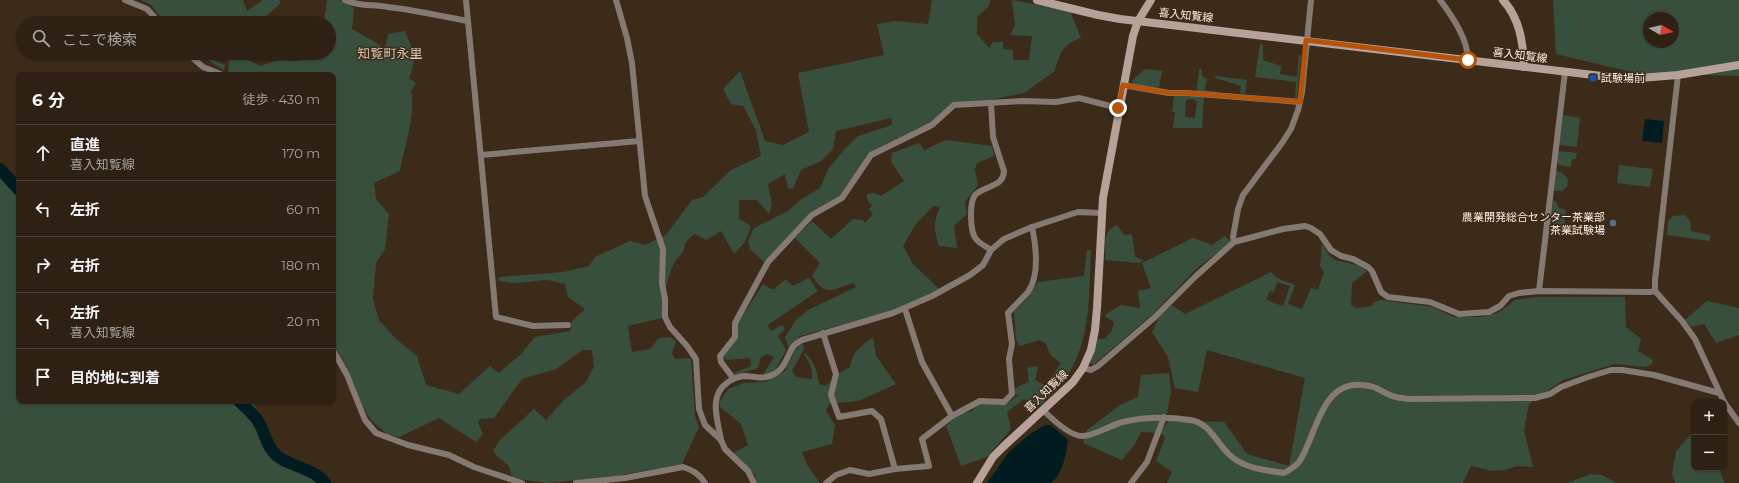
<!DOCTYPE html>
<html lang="ja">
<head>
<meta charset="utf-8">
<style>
	:root { --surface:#2e2013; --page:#36281c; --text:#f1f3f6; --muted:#a7a3a0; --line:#493e33 }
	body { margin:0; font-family:Montserrat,"Noto Sans JP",sans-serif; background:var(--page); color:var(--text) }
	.controls { position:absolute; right:12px; bottom:12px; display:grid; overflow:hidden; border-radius:8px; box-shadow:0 1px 3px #0004 }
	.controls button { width:36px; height:36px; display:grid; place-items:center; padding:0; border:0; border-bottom:1px solid var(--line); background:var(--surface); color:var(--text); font:20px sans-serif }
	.compass { position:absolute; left:1643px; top:12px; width:36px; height:36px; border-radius:50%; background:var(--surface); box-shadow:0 1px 3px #0004; rotate:99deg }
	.stop { position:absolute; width:12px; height:12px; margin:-9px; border:3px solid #b45309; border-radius:50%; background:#fff }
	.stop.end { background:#b45309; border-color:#fff; box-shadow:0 1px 4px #0008 }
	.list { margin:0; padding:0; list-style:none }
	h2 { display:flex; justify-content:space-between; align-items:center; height:52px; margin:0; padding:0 16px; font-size:17px }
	h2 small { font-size:13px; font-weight:400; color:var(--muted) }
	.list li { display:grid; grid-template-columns:26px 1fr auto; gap:12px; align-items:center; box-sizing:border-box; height:56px; padding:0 16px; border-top:1px solid var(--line) }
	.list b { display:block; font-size:15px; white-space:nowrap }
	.list p { margin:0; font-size:13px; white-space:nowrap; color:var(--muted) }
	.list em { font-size:13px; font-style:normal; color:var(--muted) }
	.icon { flex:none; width:22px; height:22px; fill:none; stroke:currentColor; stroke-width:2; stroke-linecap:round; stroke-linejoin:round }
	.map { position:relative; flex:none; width:1739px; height:483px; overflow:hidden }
	.search { position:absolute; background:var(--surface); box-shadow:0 1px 3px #0004; left:16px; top:16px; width:320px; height:44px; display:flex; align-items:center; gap:10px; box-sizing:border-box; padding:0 14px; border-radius:22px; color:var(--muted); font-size:15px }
	.panel { position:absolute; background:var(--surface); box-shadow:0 1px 3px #0004; left:16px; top:72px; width:320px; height:332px; border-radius:8px }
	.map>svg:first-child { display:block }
	.green { fill:#394f3e; fill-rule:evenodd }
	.water { fill:#001c21 }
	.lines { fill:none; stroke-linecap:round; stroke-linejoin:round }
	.river { stroke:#001c21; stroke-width:12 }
	.street { stroke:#857973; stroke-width:6 }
	.secondary { stroke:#b6a299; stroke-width:8 }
	.route { stroke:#b45309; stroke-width:5 }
	.transit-dot { fill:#1a4fb4; stroke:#3d2b19; stroke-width:1.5 }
	.service-dot { fill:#5c6f8a; stroke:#3d2b19; stroke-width:1.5 }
	.labels { text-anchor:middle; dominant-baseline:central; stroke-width:3; stroke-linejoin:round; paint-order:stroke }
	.street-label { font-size:11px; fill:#fbeee3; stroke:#3d2b19 }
	.poi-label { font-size:11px; fill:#fbeee3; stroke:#3d2b19; text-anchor:start }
	.quarter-label { font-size:13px; fill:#d9c1ac; stroke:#3d2b19 }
</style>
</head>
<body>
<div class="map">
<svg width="1739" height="483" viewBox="0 0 1739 483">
	<rect width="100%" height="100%" fill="#3d2b19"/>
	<!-- green -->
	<g class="green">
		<polygon points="141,0 243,0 247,11 263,0 279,0 281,3 258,23 166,23 151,5"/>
		<path d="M327,0h13l14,8 -2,21 33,19 3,-14 17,-3c8,20 13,26 4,47l7,5 -5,8c5,24 -7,56 -11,80l-26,12 2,16 13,15 -4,35 -9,14 -3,36 6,21 16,18 22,18 9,29 33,9 31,-28 9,7 23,-20 13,-16 35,-6 2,-10 13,-12 -17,-12 -3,-13c-6,-1 -13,-4 -19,-4 -17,1 -32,6 -48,0l1,-3 65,-5 25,-6 6,-9 35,-16 15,4 21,-10 26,-35 11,-3 28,-27 30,-14 -5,-26 -13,-24 -12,-2 -8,-15 17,-18 25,70 18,4 26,-13 -11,-59 86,-18 -7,-31 18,-3 33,3 4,-24h58l-1,6 -12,11v17l12,14 4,-6h10v7l10,1v10h16l3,-24 -22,-1 5,-9 -3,-26 58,11 11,27c-18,5 -22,17 -26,33l-31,22 -35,7 -35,3 -24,20 -48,23 -15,9 -27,41 -29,17 -47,49 -14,-13 -2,-8 6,-13 34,-17 12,-11 20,-12 9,-20 15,-18 14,-14 34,-11 -1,-7 -55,13 -3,18 -12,12 -20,9 -8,18 -5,1 -3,-15 -17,10 4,21 -3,9 -12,-14h-18v19l12,7 -6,16 -11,12 -13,-23 -14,9 -13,-6 -9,9c0,10 -8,14 -12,22 -7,17 -10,35 -11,53l-34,8 4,26 18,-3 9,-11 11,-1 6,4 -4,12 3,6 16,-1 4,58 4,11 -17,37 -66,12 -69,7 -35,-5 -3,-12 -11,-9 -5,-6 7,-11 34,-31 12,11 18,-20 22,-18 8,-15 -2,-17h-9l-27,19 -34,10 -28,39 -14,1 -2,4 5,11 -7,8 -37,-24 -40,19 -12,-3 -16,-14 -8,-14 -15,-36 -15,-28v-267h-102l-3,-2 1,-12 -22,-7v3l18,8 -1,5 -28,-17h43v2l21,11 19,-6 20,1 -1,-8h31v-30h-11l6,-1z"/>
		<path d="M1553,0h186v76l-103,-3 -80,-19zM1649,18h24v24h-24z"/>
		<polygon points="1260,44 1263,45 1263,60 1281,66 1280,74 1297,77 1299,55 1301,55 1297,98 1295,98 1296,82 1255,77"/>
		<polygon points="1145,69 1162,71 1159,88 1133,84 1132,81"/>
		<path d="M1199,69h3v7l5,3 -2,11 16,3 -17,4 -2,31h-29l2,-16h-3l2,-17 22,1zM1192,99l5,2 -2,17 -10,-1 1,-17z"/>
		<polygon points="1215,76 1247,80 1245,94 1240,93 1241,86 1215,78"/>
		<polygon points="1563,115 1580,118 1577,147 1559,145"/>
		<path d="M946,140l46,6 2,10 -17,7 -2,7 3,15 -13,17 2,12 -13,12 3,22 -18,-2c-5,-17 -6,-23 1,-39l-7,-1 -18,19 -12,21 10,18 26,25 -37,19 -102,28 -11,13 -4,-12 11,-17 12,-10 48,-23 -3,-4c-22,7 -27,14 -41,-7l8,-13 -25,-25 17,-17 19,18 22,-20 9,1 3,3 8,-9 -4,-5 3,-4 -5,-5v-6l7,-1 7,3 23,-15 -13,-19 1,-9 27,-10 5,7z"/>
		<path d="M1559,151l18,2 -1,6h-4l-1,8 -12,-2c-2,-4 -3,-10 0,-14z"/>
		<polygon points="1619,165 1653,169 1650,187 1617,183"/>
		<polygon points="1556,171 1561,172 1568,179 1567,187 1562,191 1554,191"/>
		<polygon points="0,177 19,197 19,401 251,401 254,404 272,442 276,460 280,466 317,477 321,483 0,483"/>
		<polygon points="1553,201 1556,201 1559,208 1566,210 1564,226 1550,223"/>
		<polygon points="1685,215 1690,221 1691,231 1710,235 1710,241 1667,235 1668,221 1673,216"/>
		<path d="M1117,225l7,10 8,-1 3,23 8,3 -3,3 -35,-3c1,-16 -4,-28 12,-35z"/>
		<polygon points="1225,236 1231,242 1196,269 1154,313 1093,365 1090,363 1098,339 1104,339 1112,331 1114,322 1105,317 1106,314 1121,305 1140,308 1138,291 1151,288 1142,263 1193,238 1212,245"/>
		<path d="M1322,243l7,12 6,5 22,5 10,6 -15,12 -1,22 5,3 16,-2 1,-3 7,-3 53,7 21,10h27l17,-4 17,-13 21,-3h89l1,30 15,12 -3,12 15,9 -2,5 -6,2 -30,-3 -52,16 -34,24 -5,26 9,37 -16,-1 -12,4 -13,1 -21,-5 -8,17h-296l5,-11 -16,-11 9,-23 -4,-5 8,-13 55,2 23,32 42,12 16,-88 -98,-28 -9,42 -23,-4 -7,-31 -16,-25 7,-15 13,-12 13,9 86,-42 6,6 18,7 -7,19 14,5 9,-21 7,2 6,-18 -4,-6zM1277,282l13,4 -7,20 -17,-6 4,-9 4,1z"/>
		<path d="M1087,250h4c-2,37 0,77 -16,112 -8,17 -21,30 -34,43h-7l-10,-6 -17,13 4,17 -24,28 -26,9 -15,-40 13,-12 13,-3 7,-8 25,2 15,-10 -5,-1 1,-5 4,-3 10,-4 -2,-14 11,-2 -3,14 11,6 15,-23 -10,-7 -5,-12 -6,-4 -21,6 -3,-6 -2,-29 13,-12 11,-17 46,-6z"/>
		<polygon points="809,278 818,291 768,325 771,331 782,325 785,329 778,336 786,350 776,369 762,376 774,357 767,354 761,357 758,368 735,375 734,373 751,366 750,358 726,360 723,356 738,323 763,284 773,290 786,279 793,286"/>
		<polygon points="1707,301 1739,308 1739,335 1716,343 1704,324 1691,327 1685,320"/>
		<path d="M873,337l3,19 20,28 -38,17 -29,3 -3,7 9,14 -3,19 -30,8 5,13 13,18h-63l-2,-8 -22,-22 15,-8 -7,-21 -22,-18 1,-5 8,-12 16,-6 21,-1 20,-11 11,-22 7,-6 1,6 -12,22 4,6 16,2c1,-9 -2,-17 -8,-24l1,-2c10,10 12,17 14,31l7,2 15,-14 9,-5c3,-16 10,-20 23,-30z"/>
		<polygon points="1169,373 1171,391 1167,414 1161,415 1155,433 1141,432 1135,444 1122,460 1083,443 1087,430 1120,405 1138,397 1141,375"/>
		<polygon points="1694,431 1694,468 1719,468 1724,483 1675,483 1672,474 1676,451"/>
		<polygon points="1591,474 1602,475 1616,483 1567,483"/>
	</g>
	<!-- water -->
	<g class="water">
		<polygon points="1645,119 1664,121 1662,143 1642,141"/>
		<path d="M1045,425h6l17,15c-2,14 -5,34 -17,43h-64l22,-31 21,-18z"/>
	</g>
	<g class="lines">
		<!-- river -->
		<g class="river">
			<polyline points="0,169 19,190"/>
			<path d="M239,401c6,6 14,12 19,20 7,11 8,26 19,35 15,11 36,12 48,27"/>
		</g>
		<!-- street -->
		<g class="street">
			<polyline points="125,0 147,9 160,23"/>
			<path d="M345,0c14,7 28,4 43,7 26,3 53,9 79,14"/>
			<polyline points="466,0 496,317 533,326 568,325"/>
			<polyline points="616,0 627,38 632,63 645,196 663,249 662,283 665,299 665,317 670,327 687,346 696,359 699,409 705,425 721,440 725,449 748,471 754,483"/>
			<path d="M1440,0c12,16 28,39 28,60"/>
			<polyline points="187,53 203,67 223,75"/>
			<polyline points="1678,75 1655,280 1655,291 1682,321 1695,339 1724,402"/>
			<polyline points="1123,85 1169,93 1187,93 1300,102"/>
			<path d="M991,103l2,34 11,34c-1,17 -19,14 -29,24 -6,8 -5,37 1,44 4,5 11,8 15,11"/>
			<polyline points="481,155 639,141"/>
			<polyline points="1234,242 1233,237 1238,209 1243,195 1282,143 1291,129 1298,110 1302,92 1311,0"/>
			<polyline points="1539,291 1565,72"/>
			<polyline points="905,309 922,362 952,416"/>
			<polyline points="823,333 836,374 831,395 839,417 872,411 881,419 895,469"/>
			<polyline points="333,350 347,375 365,420 376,433 408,445 449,455 474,467 522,483"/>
			<polyline points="1083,368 1091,370 1098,366 1155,317 1196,276 1234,242 1283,229 1305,226 1311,228 1320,234 1331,250 1341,256 1353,259 1368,267 1372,271 1381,292 1388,297 1430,302 1459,314 1489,312 1500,306 1509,296 1519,293 1539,291 1650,292 1655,291"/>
			<polyline points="733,378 721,362 720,356 735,337 735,323 768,262 812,215 842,198 871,155 932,125 954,105 1022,101 1056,102 1079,98 1118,108"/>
			<polyline points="1724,402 1739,423"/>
			<path d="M1043,410c8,8 28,27 40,26 14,-1 27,-11 40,-14 21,-5 46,-5 67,-2 21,3 27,25 42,37 15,12 34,13 52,16 5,-3 11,-6 15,-11 17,-24 21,-81 63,-77 15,1 16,5 28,10 6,3 13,3 18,4l127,-1 15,-4 11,-7 27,-10 23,-7h11l32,5 65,18"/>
			<path d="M721,440c-3,-19 -13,-44 6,-57 5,-4 10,-6 16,-7 16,0 18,5 33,-3 9,-5 11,-17 17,-26 2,-3 6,-5 9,-7l91,-27 39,-17 38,-21 13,-10 8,-15 13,-11 28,-12 46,-15 23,1"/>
			<path d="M576,483l49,-5 58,-11c10,3 16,7 22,16"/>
			<path d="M826,483l10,-8 14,-5 19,4 26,-5 34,-3 -7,-27 30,-23 28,-15 24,1 8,-8 -3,-35 3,-15 -4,-31c6,-7 14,-14 20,-21 12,-17 8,-46 4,-65"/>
			<polyline points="1131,483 1147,462 1164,417"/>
		</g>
		<!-- secondary -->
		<g class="secondary">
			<polyline points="1037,0 1098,15 1120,19 1627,79 1678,75 1739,65"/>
			<path d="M1503,0c17,19 20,42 21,67"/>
			<polyline points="977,483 993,457 1003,447 1073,382 1083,368 1091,350 1095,330 1097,308 1103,198 1133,36 1138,21 1151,0"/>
		</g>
	</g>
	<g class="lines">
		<!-- route -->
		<polyline class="route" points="1118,108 1123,85 1169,93 1187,93 1300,102 1306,40 1468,60"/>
	</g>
	<!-- markers -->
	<rect class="transit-dot" x="1589" y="74" width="8" height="8" rx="2"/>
	<circle class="service-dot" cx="1613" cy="223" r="4"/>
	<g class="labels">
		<!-- street labels -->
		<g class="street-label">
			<text transform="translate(1186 15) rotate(6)">喜入知覧線</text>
			<text transform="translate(1520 55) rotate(7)">喜入知覧線</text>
			<text transform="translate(1046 391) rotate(-44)">喜入知覧線</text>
		</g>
		<!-- poi labels -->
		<g class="poi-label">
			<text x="1601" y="78">試験場前</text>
			<text x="1605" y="217" text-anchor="end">農業開発総合センター茶業部<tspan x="1605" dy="13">茶業試験場</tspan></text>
		</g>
		<!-- quarter labels -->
		<g class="quarter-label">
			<text x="390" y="53">知覧町永里</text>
		</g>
	</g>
</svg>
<div class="controls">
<button>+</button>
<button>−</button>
</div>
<svg class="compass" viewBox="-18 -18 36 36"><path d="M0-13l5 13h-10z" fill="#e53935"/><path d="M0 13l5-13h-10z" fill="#a7a3a0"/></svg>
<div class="stop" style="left:1468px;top:60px"></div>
<div class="stop end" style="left:1118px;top:108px"></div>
<div class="search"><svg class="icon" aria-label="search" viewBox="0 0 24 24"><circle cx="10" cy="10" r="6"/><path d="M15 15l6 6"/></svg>ここで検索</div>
<section class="panel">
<h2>6 分<small>徒歩 · 430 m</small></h2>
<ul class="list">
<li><svg class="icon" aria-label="ahead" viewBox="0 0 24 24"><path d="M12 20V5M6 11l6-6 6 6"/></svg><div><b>直進</b><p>喜入知覧線</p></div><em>170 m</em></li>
<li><svg class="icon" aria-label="left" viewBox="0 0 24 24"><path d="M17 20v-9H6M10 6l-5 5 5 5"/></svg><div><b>左折</b></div><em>60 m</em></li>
<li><svg class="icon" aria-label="right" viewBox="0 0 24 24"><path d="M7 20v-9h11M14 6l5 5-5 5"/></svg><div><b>右折</b></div><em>180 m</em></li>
<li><svg class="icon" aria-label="left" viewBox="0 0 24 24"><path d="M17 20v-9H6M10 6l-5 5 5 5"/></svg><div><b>左折</b><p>喜入知覧線</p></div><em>20 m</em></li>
<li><svg class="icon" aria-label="arrive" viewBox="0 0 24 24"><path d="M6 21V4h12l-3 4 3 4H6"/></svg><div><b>目的地に到着</b></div></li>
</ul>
</section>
</div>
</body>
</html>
